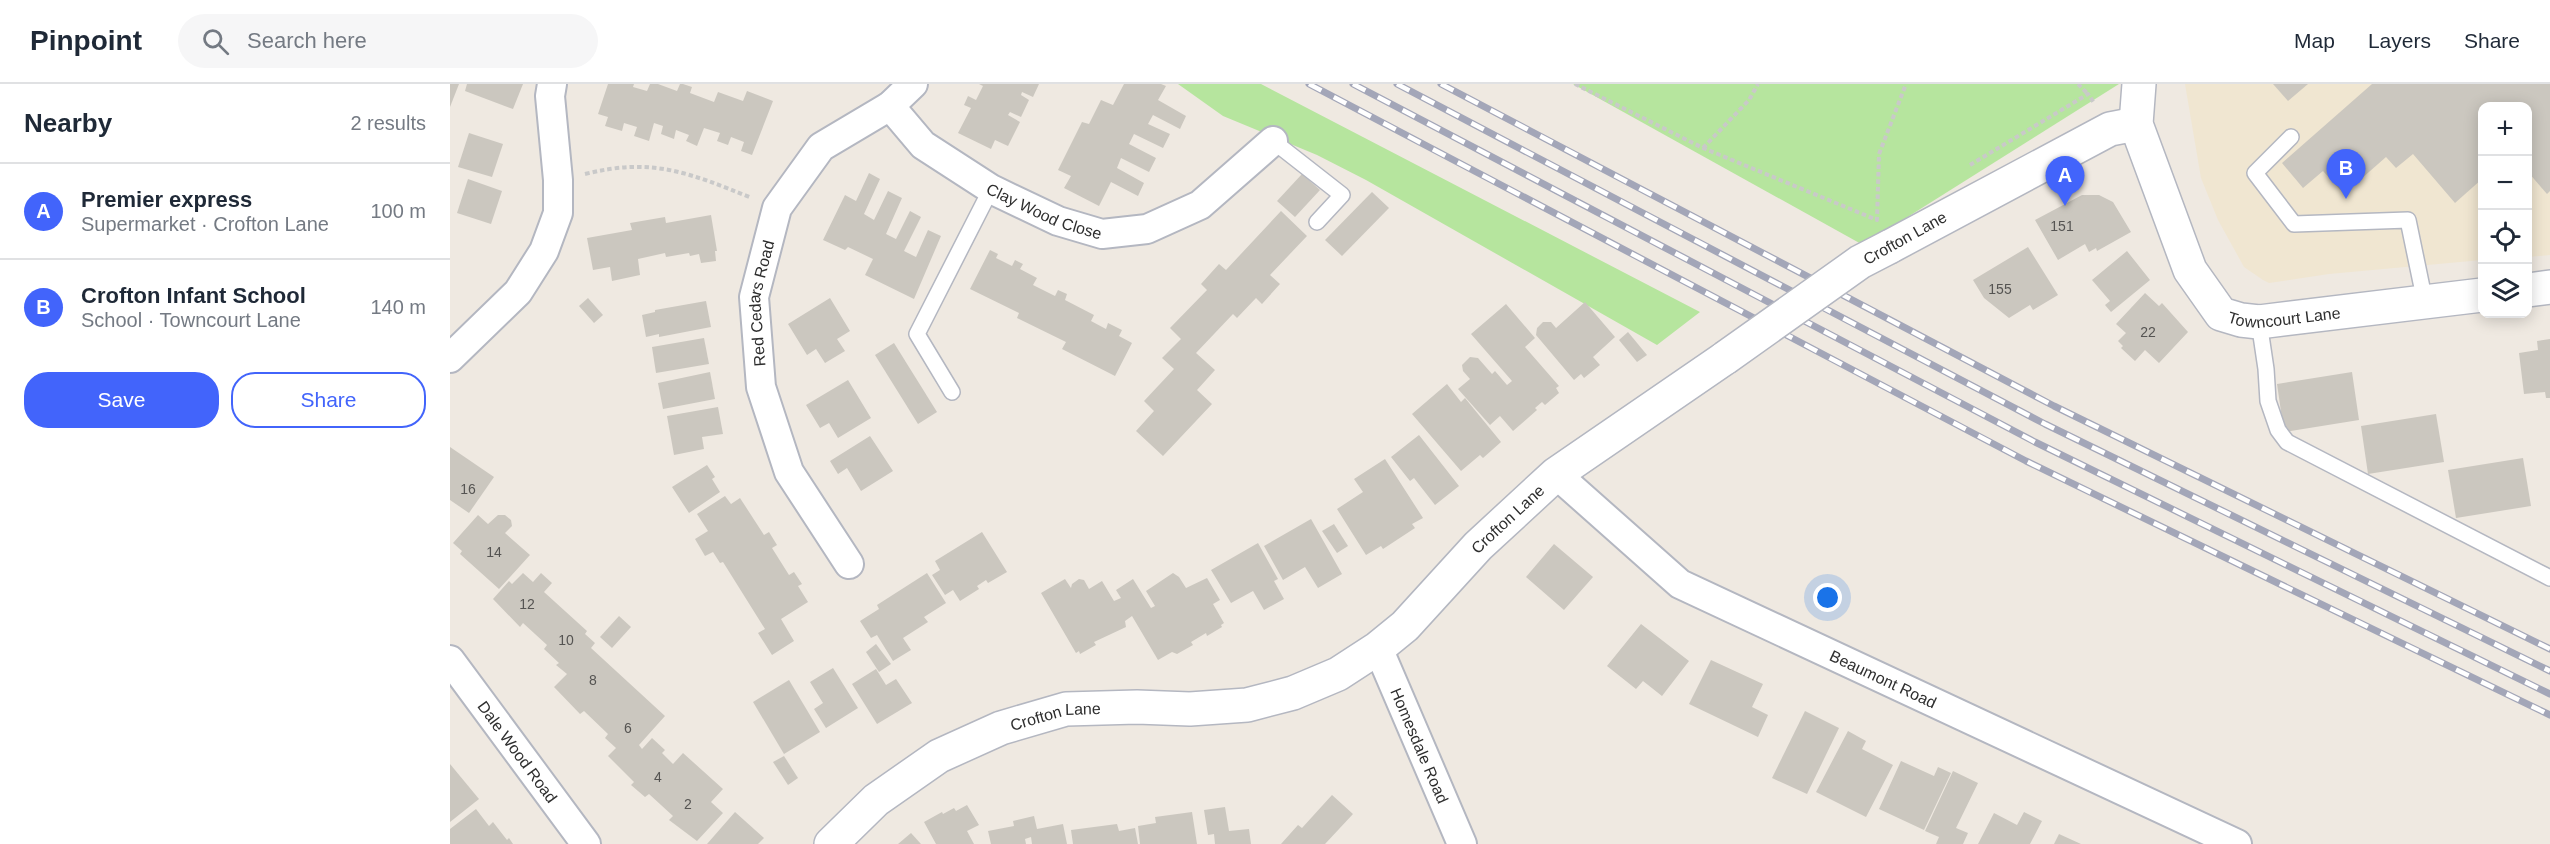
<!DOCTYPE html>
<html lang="en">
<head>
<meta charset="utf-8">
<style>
	:root { --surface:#fff; --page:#f6f6f7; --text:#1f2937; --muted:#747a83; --line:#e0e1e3; --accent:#4264fb }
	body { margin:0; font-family:Arial,sans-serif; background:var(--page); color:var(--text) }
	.controls { position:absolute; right:18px; top:18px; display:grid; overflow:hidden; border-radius:12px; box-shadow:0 3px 15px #0003 }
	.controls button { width:54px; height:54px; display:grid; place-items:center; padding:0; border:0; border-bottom:2px solid var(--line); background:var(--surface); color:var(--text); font:30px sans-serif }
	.you { position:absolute; left:1378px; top:514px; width:21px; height:21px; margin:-15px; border:4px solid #fff; border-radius:50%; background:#1a73e8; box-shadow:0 0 0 9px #1a73e833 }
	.badge { display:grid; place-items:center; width:39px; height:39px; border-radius:50%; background:var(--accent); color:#fff; font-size:20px; font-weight:700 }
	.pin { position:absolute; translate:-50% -50px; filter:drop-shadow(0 2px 3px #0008) }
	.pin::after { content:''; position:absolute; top:32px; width:21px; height:18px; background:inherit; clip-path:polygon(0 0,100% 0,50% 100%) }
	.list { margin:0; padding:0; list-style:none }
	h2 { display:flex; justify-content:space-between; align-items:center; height:78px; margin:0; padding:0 24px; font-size:26px }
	h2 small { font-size:20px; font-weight:400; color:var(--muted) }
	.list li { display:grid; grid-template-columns:39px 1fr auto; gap:18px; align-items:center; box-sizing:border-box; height:96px; padding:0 24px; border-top:2px solid var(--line) }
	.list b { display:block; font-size:22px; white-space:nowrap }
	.list p { margin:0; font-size:20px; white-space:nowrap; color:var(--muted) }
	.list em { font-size:20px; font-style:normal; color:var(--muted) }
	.actions { display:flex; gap:12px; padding:18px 24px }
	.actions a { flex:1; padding:14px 0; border:2px solid var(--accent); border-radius:24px; text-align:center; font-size:21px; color:var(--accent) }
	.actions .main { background:var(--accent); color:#fff }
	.icon { flex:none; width:33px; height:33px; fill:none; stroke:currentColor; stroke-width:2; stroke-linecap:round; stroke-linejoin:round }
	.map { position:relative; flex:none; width:2100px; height:760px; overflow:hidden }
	header { display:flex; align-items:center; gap:36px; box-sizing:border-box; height:84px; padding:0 30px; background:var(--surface); border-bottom:2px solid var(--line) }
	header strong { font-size:28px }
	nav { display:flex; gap:33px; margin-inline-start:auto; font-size:21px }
	.search { width:420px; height:54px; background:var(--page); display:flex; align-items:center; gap:15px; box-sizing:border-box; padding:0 21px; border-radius:33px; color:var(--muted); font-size:22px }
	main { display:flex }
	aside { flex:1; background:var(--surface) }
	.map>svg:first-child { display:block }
	.education { fill:#f0e6d1 }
	.green { fill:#b6e59e }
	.building { fill:#cbc7bf }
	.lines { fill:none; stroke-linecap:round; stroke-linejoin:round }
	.service-casing { stroke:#b4b7c1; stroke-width:18 }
	.minor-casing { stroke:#b4b7c1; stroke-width:32 }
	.tertiary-casing { stroke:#b4b7c1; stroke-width:36 }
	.path { stroke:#c9c9c9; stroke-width:4; stroke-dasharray:4.5 3; stroke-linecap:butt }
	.service { stroke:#fff; stroke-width:15 }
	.minor { stroke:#fff; stroke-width:28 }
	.tertiary { stroke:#fff; stroke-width:33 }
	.rail-casing { stroke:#a3a6b8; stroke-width:7 }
	.rail { stroke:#fff; stroke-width:4.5; stroke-dasharray:14; stroke-linecap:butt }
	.tertiary-bridge-casing { stroke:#b4b7c1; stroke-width:36; stroke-linecap:butt }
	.tertiary-bridge { stroke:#fff; stroke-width:33 }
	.labels { text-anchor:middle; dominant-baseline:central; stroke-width:5; stroke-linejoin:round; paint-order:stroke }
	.number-label { font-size:14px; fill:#555452 }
	.street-label { font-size:16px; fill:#2e2e2e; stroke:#fff }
</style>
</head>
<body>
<header>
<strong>Pinpoint</strong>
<div class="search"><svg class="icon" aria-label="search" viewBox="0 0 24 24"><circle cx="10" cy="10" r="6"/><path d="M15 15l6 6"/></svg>Search here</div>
<nav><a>Map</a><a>Layers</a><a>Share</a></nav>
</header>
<main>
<aside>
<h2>Nearby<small>2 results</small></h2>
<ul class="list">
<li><span class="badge">A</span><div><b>Premier express</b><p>Supermarket · Crofton Lane</p></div><em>100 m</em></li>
<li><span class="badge">B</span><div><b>Crofton Infant School</b><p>School · Towncourt Lane</p></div><em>140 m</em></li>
</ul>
<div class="actions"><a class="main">Save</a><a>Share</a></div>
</aside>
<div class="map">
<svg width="2100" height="760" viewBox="0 0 2100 760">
	<rect width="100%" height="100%" fill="#efe9e1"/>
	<!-- education -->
	<polygon class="education" points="1735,0 2100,0 2100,171 2078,173 2078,22 2032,22 2032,176 1879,190 1819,199 1813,196 1794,183 1768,136 1751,94"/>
	<!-- green -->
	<g class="green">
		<polygon points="728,0 811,0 1250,228 1207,261 916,96 867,71 773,32"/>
		<polygon points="1123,0 1669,0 1413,161"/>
	</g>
	<!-- building -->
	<g class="building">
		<polygon points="0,0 9,0 0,23"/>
		<polygon points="17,0 73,0 63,25 15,7"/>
		<polygon points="158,0 184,0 183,3 197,7 200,0 208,0 227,7 230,0 233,0 242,3 240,9 264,18 268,8 293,17 297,7 323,17 302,71 291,67 294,58 281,53 278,61 267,57 270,49 254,44 247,62 236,57 239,51 226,46 224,55 211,50 213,42 204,39 199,57 184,52 187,43 174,39 172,47 155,42 158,33 148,30"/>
		<polygon points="529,0 589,0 583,13 572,8 571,11 579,16 571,33 560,28 558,31 570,38 558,62 545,56 541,65 508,49 521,24 514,21 518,12 526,16 533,2"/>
		<polygon points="674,0 711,0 716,2 708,16 736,32 730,45 703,31 698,40 720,50 713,64 684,50 679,60 706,74 699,88 671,74 667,84 694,99 688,112 661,98 649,122 614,104 621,92 608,86 632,38 639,40 651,16 663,21"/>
		<polygon points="1823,0 1858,0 1838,17"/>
		<polygon points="1922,0 2100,0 2100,107 2097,110 2078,88 2078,22 2032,22 2032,95 2005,119 1963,70 1946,84 1936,73 1894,110 1873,87 1853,104 1832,79"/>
		<polygon points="19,49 53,60 42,93 8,83"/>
		<polygon points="419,89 430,95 414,130 424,136 438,107 452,114 436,150 446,155 460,127 471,133 454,167 466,173 478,146 491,152 464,215 415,191 423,175 398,163 395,166 373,156 395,111 406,117"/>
		<polygon points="852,90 870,106 845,133 827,117"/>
		<polygon points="18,95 52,107 41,140 7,129"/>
		<polygon points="922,108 939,124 892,172 875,156"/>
		<polygon points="1632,111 1649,111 1663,118 1681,148 1647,167 1646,164 1639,168 1635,160 1608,176 1585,136"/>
		<polygon points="831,127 857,152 820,191 830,200 812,220 806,214 787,234 783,230 746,269 765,286 747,306 762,320 713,372 686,347 704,327 694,317 724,285 712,274 731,255 720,244 757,206 751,200 769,180 776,186"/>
		<polygon points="261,131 267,167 265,167 266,177 251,179 249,170 240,172 239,169 216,173 215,169 188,175 190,191 162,197 160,183 143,186 137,154 182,146 180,139 215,133 216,139"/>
		<polygon points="1578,163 1608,211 1583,226 1580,221 1559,234 1534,214 1523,196"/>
		<polygon points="540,166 548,170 546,174 562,182 565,176 573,180 570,185 587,194 583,201 605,212 608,206 617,210 615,216 644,231 641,237 656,245 658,239 672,246 669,252 682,259 665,292 612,265 616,258 567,234 569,229 520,205"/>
		<polygon points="1677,167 1700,196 1661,228 1655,221 1660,217 1642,196"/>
		<polygon points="1695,209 1709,222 1712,219 1738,248 1709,279 1695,266 1685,277 1671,264 1673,262 1668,257 1676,249 1666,240"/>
		<polygon points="138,214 153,231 144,239 129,222"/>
		<polygon points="380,214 400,247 387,255 395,267 375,279 366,265 357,271 338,240"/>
		<polygon points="256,217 261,243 209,253 209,250 196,253 192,231 205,228 205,226"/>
		<polygon points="1135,218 1165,253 1143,273 1150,281 1134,294 1131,290 1124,296 1086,251 1087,244 1093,238 1101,238 1106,244"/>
		<polygon points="1056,220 1085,254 1075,263 1109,302 1106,304 1109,309 1095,321 1092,318 1085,324 1087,326 1063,347 1050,332 1040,341 1008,305 1020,295 1013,287 1012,281 1020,273 1028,274 1042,290 1045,287 1057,301 1062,297 1021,250"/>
		<polygon points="1178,248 1197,271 1187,278 1169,256"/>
		<polygon points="254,254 259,280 206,289 202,263"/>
		<polygon points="2100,255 2100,314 2096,314 2095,308 2074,310 2069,269 2088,266 2087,257"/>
		<polygon points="444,259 487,328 468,340 425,271"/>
		<polygon points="260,288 265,315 213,325 208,299"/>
		<polygon points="1902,288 1909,336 1834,348 1827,300"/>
		<polygon points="398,296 421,334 388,354 379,339 370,344 356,321"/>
		<polygon points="997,300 1011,318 1015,314 1051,358 1033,374 1030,371 1011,387 962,330"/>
		<polygon points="268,323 273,350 252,353 254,365 224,371 217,332"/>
		<polygon points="1986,330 1994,378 1918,390 1911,342"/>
		<polygon points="969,351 1009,402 985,421 964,394 960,397 941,373"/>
		<polygon points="420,352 443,387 411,407 397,384 388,390 380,377"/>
		<polygon points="0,363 44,393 19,429 0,416"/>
		<polygon points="2073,374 2081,422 2006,434 1998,386"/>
		<polygon points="935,375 973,434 962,440 965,444 933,465 931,462 916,471 887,425 913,408 904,395"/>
		<polygon points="257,381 265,393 262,395 270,408 239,429 222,403"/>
		<polygon points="275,412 281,420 290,414 314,451 319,448 327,461 322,464 339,491 344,488 352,500 348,502 358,518 331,535 344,557 322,571 308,549 315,545 273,478 270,479 263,468 255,472 245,455 258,447 247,430"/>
		<polygon points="28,431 38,440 48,431 55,431 61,436 62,442 55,449 80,471 49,505 10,470 12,467 3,459"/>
		<polygon points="861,435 892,490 868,504 855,483 833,496 814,462"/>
		<polygon points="884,440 898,462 887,469 872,447"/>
		<polygon points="532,448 557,488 538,499 536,496 527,502 529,505 510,517 503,506 495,511 482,491 490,486 485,477"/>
		<polygon points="808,459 828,495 824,497 834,515 814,526 803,507 781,519 761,486"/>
		<polygon points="1104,460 1143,493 1114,526 1076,493"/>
		<polygon points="73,489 83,498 91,489 102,499 94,508 137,547 135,550 145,559 141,564 215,632 189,661 192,665 202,654 215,666 212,669 223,680 233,669 273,705 261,718 273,729 247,757 219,736 223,732 199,710 195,713 181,701 184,698 158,672 166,664 155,654 158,650 134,627 130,630 104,603 117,590 106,581 109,579 94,565 97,561 73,539 70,543 43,515 59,497 62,500"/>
		<polygon points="477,489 496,519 474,533 478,538 453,554 461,566 443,577 427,551 421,554 410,537 429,525 427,521"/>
		<polygon points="723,489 729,493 736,504 757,494 770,516 763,520 774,539 771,541 772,543 757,552 756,549 741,558 743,561 727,570 722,568 708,576 682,532 675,537 676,543 644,558 646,561 630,570 629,567 626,569 591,509 615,495 621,504 622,500 629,495 634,496 639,505 652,497 664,517 671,514 666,506 683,495 701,524 705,522 696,507"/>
		<polygon points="169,532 181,543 162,564 150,553"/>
		<polygon points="1191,540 1239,577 1212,612 1193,597 1186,605 1157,582"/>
		<polygon points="426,560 441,580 429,588 416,568"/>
		<polygon points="1261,576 1313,600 1302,623 1318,631 1308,653 1239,620"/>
		<polygon points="383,584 408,624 376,644 364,625 373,619 360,598"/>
		<polygon points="426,585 436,601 446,595 462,619 427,640 402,600"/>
		<polygon points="339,596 370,648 334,670 303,618"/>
		<polygon points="1355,627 1389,644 1357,710 1322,694"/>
		<polygon points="1398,647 1416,657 1412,665 1443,681 1416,733 1366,708"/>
		<polygon points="334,672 348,694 338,701 323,678"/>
		<polygon points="1451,677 1484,692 1488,683 1501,689 1474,746 1429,725"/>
		<polygon points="0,680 29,715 0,738"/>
		<polygon points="1503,687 1528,699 1506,744 1518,749 1513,760 1486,760 1489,753 1475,747"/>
		<polygon points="882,711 903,730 875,760 831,760 848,741 852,744"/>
		<polygon points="517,721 529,741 517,747 524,760 486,760 474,738 492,728 493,730 504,724 506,727"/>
		<polygon points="775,723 779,747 799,745 801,760 765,760 764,750 758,751 754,726"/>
		<polygon points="26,725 39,742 43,738 57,756 59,754 63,760 0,760 0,745"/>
		<polygon points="285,728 314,754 308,760 257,760"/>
		<polygon points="742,728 747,760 690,760 688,742 706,739 705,733"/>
		<polygon points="1574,728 1592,737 1580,760 1528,760 1544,729 1567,741"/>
		<polygon points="584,732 587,745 613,740 617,760 582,760 581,753 575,755 576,760 541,760 538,747 564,742 563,737"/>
		<polygon points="667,740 669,747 685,744 688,760 623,760 621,746"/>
		<polygon points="461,749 471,760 448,760"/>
		<polygon points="1609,750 1631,760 1604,760"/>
	</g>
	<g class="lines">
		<defs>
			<g id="service">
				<polyline points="1841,53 1805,89 1844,140 1958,136 1975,218"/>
				<polyline points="823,57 892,111 867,138"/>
				<polyline points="1809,238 1816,285 1818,317 1828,346 1837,358 2100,494"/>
				<polyline points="502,308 467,250 541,105"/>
			</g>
			<g id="minor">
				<path id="s1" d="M440,22l33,39 68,44 67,32 44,13 45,-5 53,-24 73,-64"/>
				<polyline points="0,274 68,208 94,167 108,129 108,96 100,12 102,0"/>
				<path id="s2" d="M1106,390l124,110 557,260"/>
				<path id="s3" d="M399,480l-60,-92 -28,-85 -7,-90 23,-89 44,-61 69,-41 23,-22"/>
				<path id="s4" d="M928,564l84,196"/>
				<path id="s5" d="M0,576l136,184"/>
			</g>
			<g id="tertiary">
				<path id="s6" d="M1689,0l-3,40 54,146 31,44 20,6 18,2 223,-27"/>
				<polyline points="1439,163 1660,45 1686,40"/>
				<polyline points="2078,206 2100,203"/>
				<path id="s7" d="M381,760l45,-44 63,-44 62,-28 65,-19 71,-2 53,2 57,-4 46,-12 45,-19 40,-26 27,-22 73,-80 78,-72 169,-116"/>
			</g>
		</defs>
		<!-- service casing -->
		<use href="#service" class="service-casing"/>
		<!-- minor casing -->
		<use href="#minor" class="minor-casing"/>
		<!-- tertiary casing -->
		<use href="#tertiary" class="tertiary-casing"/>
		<!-- path -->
		<g class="path">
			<polyline points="1125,0 1253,64 1427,136 1429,70 1456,0"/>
			<polyline points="1628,0 1638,10"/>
			<polyline points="1253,64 1299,16 1308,0"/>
			<polyline points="1520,81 1638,10 1644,19"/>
			<path d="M135,90c68,-17 104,-1 167,24"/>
		</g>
		<!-- service -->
		<use href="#service" class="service"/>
		<!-- minor -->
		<use href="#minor" class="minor"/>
		<!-- tertiary -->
		<use href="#tertiary" class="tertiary"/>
		<defs>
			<g id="rail">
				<polyline points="859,0 1576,377 2100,631"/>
				<polyline points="903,0 1585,358 2100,610"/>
				<polyline points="947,0 1595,340 2100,587"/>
				<polyline points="991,0 1604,322 2100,565"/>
			</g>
		</defs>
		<!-- rail casing -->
		<use href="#rail" class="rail-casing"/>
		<!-- rail -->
		<use href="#rail" class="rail"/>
		<defs>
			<polyline id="tertiary-bridge" points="1275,274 1410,178 1439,163"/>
		</defs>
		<!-- tertiary-bridge casing -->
		<use href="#tertiary-bridge" class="tertiary-bridge-casing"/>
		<!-- tertiary-bridge -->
		<use href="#tertiary-bridge" class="tertiary-bridge"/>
	</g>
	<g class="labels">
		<!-- number labels -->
		<g class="number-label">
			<text x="1612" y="142">151</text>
			<text x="1550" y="205">155</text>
			<text x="1698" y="248">22</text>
			<text x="18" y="405">16</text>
			<text x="44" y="468">14</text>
			<text x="77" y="520">12</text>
			<text x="116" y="556">10</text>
			<text x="143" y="596">8</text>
			<text x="178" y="644">6</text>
			<text x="208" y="693">4</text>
			<text x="238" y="720">2</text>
		</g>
		<!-- street labels -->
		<g class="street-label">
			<text stroke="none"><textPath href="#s1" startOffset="190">Clay Wood Close</textPath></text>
			<text transform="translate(1455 154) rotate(-29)">Crofton Lane</text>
			<text stroke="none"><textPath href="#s3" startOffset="284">Red Cedars Road</textPath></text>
			<text stroke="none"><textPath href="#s6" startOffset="314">Towncourt Lane</textPath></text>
			<text stroke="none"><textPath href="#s7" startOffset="784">Crofton Lane</textPath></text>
			<text stroke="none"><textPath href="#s2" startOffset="390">Beaumont Road</textPath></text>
			<text stroke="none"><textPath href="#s7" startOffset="264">Crofton Lane</textPath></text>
			<text stroke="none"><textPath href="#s4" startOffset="106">Homesdale Road</textPath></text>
			<text stroke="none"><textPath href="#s5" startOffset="114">Dale Wood Road</textPath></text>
		</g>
	</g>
</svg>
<div class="controls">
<button>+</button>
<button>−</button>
<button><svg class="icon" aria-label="locate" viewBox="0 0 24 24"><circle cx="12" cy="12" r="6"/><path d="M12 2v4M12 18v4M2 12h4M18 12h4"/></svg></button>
<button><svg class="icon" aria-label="layers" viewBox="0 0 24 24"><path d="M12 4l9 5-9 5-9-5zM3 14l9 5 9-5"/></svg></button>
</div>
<div class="you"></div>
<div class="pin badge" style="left:1615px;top:122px">A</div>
<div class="pin badge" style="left:1896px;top:115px">B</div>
</div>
</main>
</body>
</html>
